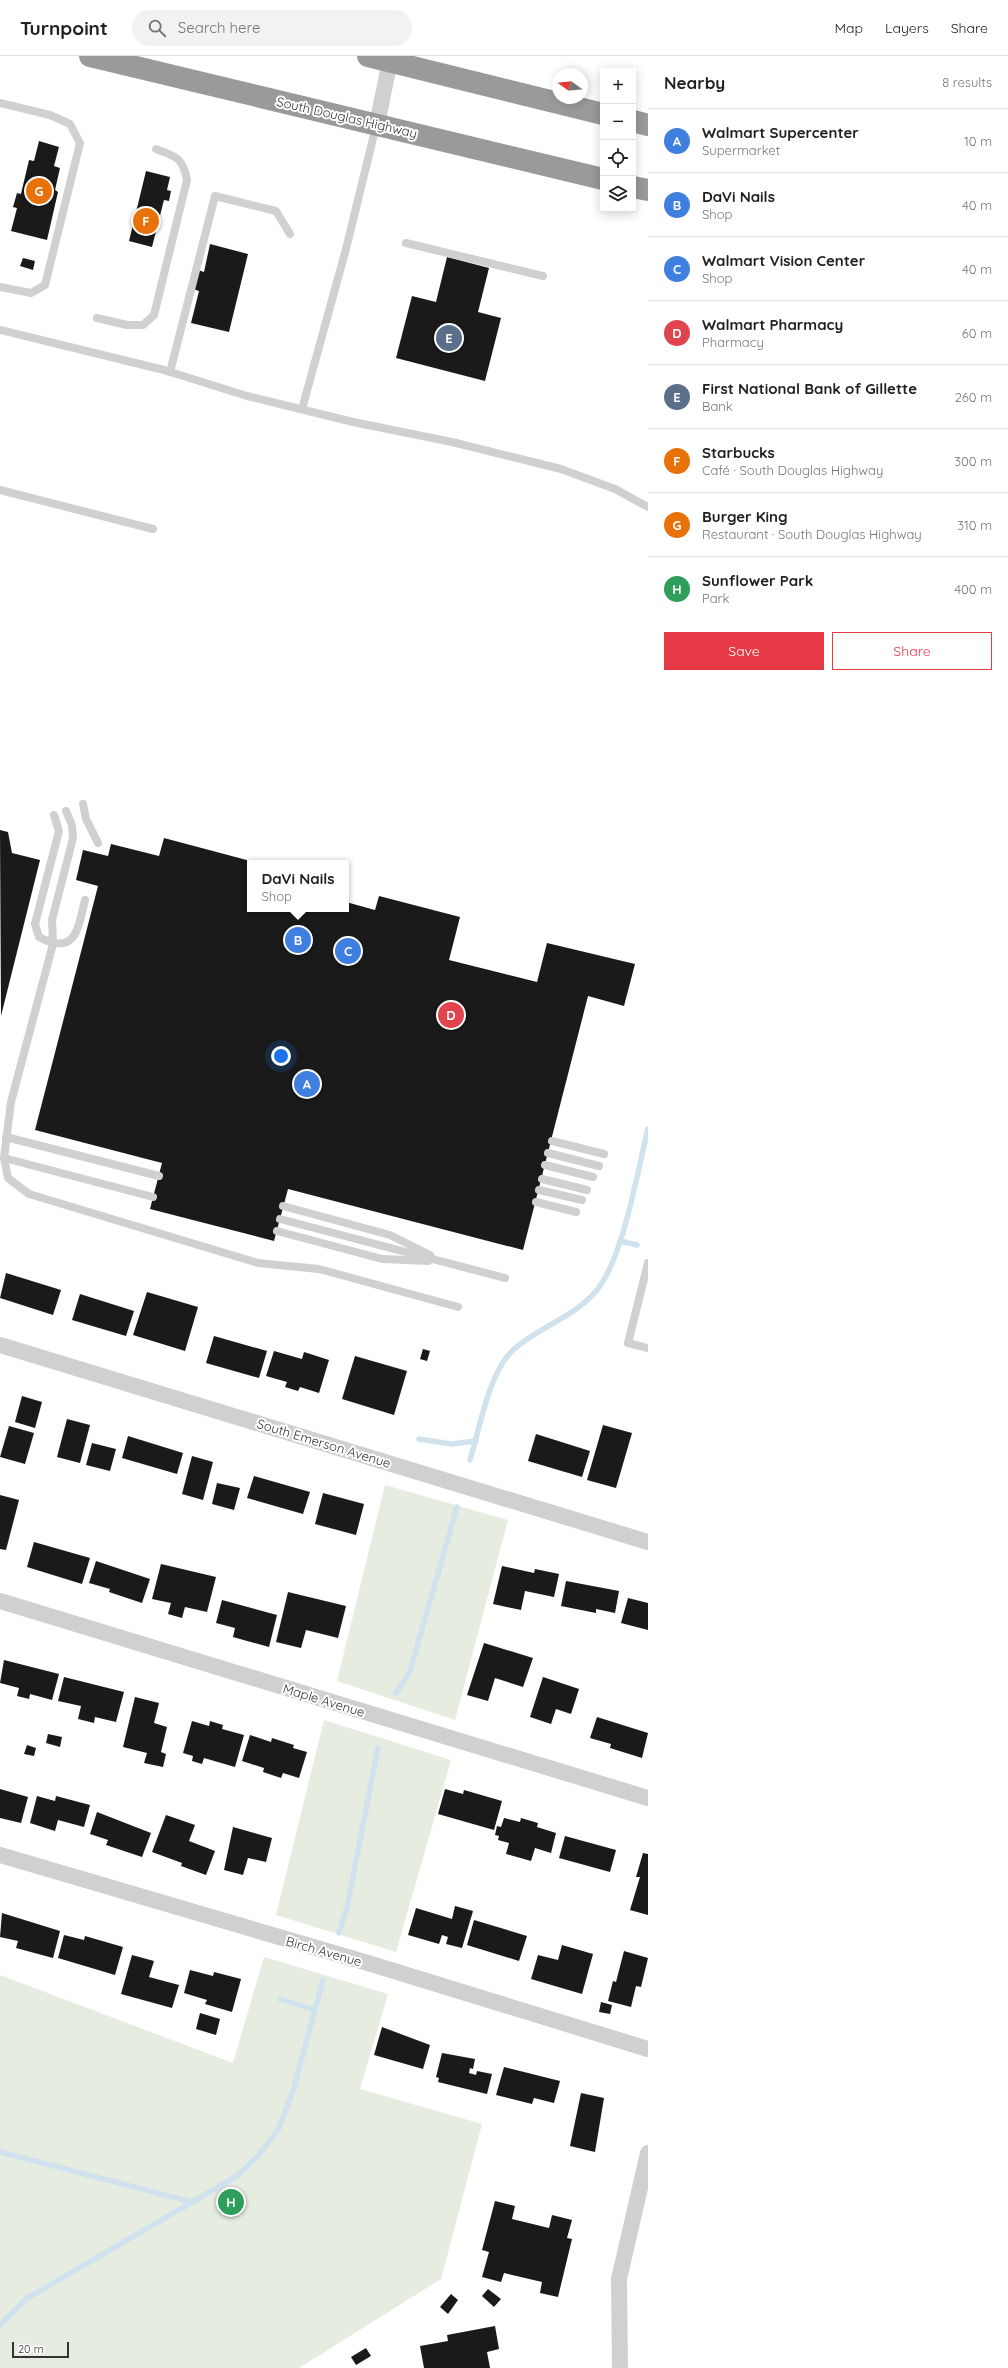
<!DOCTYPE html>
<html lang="en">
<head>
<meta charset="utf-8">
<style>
	:root { --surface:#fff; --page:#f2f2f2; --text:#202124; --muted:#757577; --line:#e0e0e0; --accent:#e63946 }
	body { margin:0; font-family:Quicksand,sans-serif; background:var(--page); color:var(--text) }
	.controls { position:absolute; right:12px; top:12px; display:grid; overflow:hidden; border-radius:0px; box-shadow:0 2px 10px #0003 }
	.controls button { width:36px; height:36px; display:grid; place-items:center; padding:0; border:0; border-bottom:1px solid var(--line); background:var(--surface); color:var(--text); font:20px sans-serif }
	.compass { position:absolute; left:552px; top:12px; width:36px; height:36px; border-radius:50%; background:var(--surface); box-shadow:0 2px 10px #0003; rotate:285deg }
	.scale { position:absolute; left:12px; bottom:10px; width:57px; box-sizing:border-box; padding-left:4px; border:2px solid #333; border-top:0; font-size:11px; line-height:14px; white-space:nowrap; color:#333; -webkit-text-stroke:3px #fff; paint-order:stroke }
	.you { position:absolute; left:281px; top:1000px; width:14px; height:14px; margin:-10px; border:3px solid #fff; border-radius:50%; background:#1a73e8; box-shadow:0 0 0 6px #1a73e833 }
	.badge { display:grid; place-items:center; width:26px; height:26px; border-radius:50%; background:var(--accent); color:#fff; font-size:13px; font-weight:700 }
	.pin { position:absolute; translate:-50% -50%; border:2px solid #fff; box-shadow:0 1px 4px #0006 }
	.popup { position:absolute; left:247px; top:804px; width:102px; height:52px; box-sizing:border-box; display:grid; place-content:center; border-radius:0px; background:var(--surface); filter:drop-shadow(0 1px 3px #0005); font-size:13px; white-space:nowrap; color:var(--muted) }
	.popup b { font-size:15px; color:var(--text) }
	.popup::after { content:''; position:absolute; left:50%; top:100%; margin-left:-8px; border:8px solid transparent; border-top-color:var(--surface) }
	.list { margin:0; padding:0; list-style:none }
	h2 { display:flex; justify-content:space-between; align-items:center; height:52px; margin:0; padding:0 16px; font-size:17px }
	h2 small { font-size:13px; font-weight:400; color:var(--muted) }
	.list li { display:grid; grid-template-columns:26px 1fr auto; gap:12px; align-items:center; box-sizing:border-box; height:64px; padding:0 16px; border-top:1px solid var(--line) }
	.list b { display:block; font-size:15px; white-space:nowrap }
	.list p { margin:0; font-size:13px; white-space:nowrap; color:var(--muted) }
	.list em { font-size:13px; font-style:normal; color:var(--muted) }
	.actions { display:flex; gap:8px; padding:12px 16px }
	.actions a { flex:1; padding:9px 0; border:1px solid var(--accent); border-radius:0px; text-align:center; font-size:14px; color:var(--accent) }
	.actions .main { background:var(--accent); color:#fff }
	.icon { flex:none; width:22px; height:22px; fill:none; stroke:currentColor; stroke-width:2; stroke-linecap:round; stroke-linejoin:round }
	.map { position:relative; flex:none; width:648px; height:2312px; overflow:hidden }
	header { display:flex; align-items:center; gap:24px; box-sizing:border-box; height:56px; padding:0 20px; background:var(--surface); border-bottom:1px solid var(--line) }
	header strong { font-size:19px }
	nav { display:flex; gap:22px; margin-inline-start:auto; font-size:14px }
	.search { width:280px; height:36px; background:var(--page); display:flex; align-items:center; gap:10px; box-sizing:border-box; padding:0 14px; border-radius:22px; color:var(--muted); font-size:15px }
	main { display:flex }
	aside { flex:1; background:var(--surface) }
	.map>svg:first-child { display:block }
	.green { fill:#e6ecdf }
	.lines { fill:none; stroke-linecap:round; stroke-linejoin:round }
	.stream { stroke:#cfe2ee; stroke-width:5.5 }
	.building { fill:#1a1a1a }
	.lane { stroke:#d0d0d0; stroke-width:8 }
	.street { stroke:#d0d0d0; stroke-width:16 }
	.highway { stroke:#9a9a9a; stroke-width:22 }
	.labels { text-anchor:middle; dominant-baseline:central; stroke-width:4; stroke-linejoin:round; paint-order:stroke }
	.street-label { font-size:13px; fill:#333; stroke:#fff }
</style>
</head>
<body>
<header>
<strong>Turnpoint</strong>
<div class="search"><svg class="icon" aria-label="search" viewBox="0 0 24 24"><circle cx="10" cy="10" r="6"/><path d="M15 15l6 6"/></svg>Search here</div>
<nav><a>Map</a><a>Layers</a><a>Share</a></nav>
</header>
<main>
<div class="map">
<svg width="648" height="2312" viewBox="0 0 648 2312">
	<rect width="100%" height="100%" fill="#fff"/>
	<!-- green -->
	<g class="green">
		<polygon points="385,1429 508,1464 455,1664 337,1625"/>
		<polygon points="324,1664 451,1704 396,1896 276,1859"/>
		<polygon points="264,1901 388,1938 360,2033 482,2068 441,2223 299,2312 0,2312 0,1919 233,2007"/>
	</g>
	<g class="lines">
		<!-- stream -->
		<g class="stream">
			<polyline points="620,1185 637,1189"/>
			<polyline points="419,1383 451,1388 476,1385"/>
			<path d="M470,1404c10,-32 18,-86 43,-110 25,-23 62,-33 84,-60 27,-34 40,-118 51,-161"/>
			<polyline points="396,1637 410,1615 457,1451"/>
			<polyline points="339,1877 347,1851 378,1692"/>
			<polyline points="280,1943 315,1954"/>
			<polyline points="0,2096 192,2146"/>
			<polyline points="0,2269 26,2243 237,2120 258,2100 278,2074 293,2035 323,1924"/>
		</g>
	</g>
	<!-- building -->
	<g class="building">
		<polygon points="39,85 59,91 54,110 60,112 55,134 58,136 47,184 11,175 17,152 13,151 17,137 21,138 29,104 34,105"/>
		<polygon points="146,115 170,121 167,134 171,135 169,145 164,144 152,191 129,185"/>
		<polygon points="210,188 248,198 229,276 191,267 199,235 193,233 198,214 204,216"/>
		<polygon points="447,201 489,212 478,256 501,262 485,325 396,302 412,240 436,246"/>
		<polygon points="23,202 35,205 33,214 20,210"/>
		<polygon points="0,774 8,776 12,797 40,804 1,960"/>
		<polygon points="164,782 258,807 250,807 250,853 346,853 346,846 375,854 379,840 460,861 449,904 537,926 547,887 635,908 624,950 588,940 523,1194 288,1133 274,1185 150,1153 162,1107 35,1074 98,830 76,824 83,794 108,800 111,788 159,800"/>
		<polygon points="6,1217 61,1234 53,1259 0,1242"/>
		<polygon points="147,1236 198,1251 185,1295 133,1279"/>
		<polygon points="80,1238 134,1255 126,1280 72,1264"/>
		<polygon points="214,1280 267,1295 259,1322 206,1307"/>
		<polygon points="423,1293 430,1295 427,1305 420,1303"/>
		<polygon points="274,1295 302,1303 304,1296 329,1304 319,1337 300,1331 298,1335 285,1331 287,1326 266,1320"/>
		<polygon points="355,1300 407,1315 394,1359 342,1343"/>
		<polygon points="22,1340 42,1346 35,1372 15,1366"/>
		<polygon points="67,1363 90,1369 80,1407 57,1401"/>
		<polygon points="603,1369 632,1377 616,1432 587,1424"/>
		<polygon points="9,1370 34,1377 25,1408 0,1401"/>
		<polygon points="536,1378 590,1395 582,1421 528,1405"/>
		<polygon points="128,1380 183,1397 177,1418 122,1402"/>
		<polygon points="92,1387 116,1393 110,1415 86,1409"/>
		<polygon points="192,1400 213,1406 203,1444 182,1438"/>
		<polygon points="254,1420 310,1436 303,1458 247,1442"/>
		<polygon points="217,1427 240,1432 234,1454 212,1448"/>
		<polygon points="323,1437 364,1448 356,1479 315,1468"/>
		<polygon points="0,1439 19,1444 6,1494 0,1493"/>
		<polygon points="34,1486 90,1502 82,1528 27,1511"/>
		<polygon points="96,1505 150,1523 142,1547 109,1536 110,1533 89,1527"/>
		<polygon points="161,1508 216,1521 207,1556 185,1551 182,1562 168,1558 171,1547 152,1543"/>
		<polygon points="502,1510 534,1517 535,1513 559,1518 554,1541 525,1535 521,1554 493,1548"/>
		<polygon points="566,1525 619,1535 615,1557 596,1553 596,1557 561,1550"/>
		<polygon points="288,1536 346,1550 338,1582 306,1574 301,1592 276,1586"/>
		<polygon points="628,1542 648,1547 648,1574 621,1567"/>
		<polygon points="222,1544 277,1559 269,1591 233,1581 235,1572 216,1567"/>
		<polygon points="484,1587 533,1602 523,1631 495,1622 488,1645 467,1639"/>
		<polygon points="4,1604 59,1618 52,1644 30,1638 29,1643 17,1640 19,1632 0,1627"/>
		<polygon points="64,1621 124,1636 116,1666 95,1661 94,1667 78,1663 81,1650 58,1645"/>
		<polygon points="543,1621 579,1633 571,1658 556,1653 551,1668 530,1661"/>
		<polygon points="135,1641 159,1647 154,1667 167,1671 161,1696 166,1698 163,1711 144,1707 147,1697 123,1691"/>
		<polygon points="597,1661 648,1677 642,1702 610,1692 611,1688 590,1682"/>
		<polygon points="192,1665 209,1670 210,1665 223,1669 222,1673 244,1679 235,1711 204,1702 202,1708 192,1705 193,1700 183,1697"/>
		<polygon points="48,1678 62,1681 60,1691 46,1687"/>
		<polygon points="250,1679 271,1686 272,1682 294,1689 293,1692 307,1696 299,1722 283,1717 281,1722 263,1716 264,1712 242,1705"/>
		<polygon points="27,1689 36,1692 34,1700 24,1698"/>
		<polygon points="0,1733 28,1741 21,1767 0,1762"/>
		<polygon points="445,1733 463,1738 464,1734 502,1745 494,1774 438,1758"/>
		<polygon points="37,1740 55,1745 56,1740 90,1749 84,1771 58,1764 55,1775 30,1767"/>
		<polygon points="97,1756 151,1777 142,1801 106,1789 108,1784 90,1778"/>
		<polygon points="166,1759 195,1769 189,1785 215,1795 206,1819 181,1810 182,1807 152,1796"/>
		<polygon points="504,1762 520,1766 521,1762 538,1767 537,1771 556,1777 551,1797 535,1792 531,1805 506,1798 509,1787 498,1784 499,1780 495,1779 497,1770 501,1771"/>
		<polygon points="233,1771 272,1782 266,1806 248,1802 243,1819 224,1814"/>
		<polygon points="565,1780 616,1794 610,1816 559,1802"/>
		<polygon points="643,1797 648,1798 648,1859 630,1854 640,1821 636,1821"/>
		<polygon points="455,1850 473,1855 462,1892 446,1888 448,1881 442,1879 439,1888 408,1879 416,1852 452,1863"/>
		<polygon points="2,1857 60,1875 53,1902 16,1892 18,1885 0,1881"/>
		<polygon points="474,1864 527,1880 519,1905 467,1889"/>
		<polygon points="64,1879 84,1884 85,1880 123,1891 115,1919 58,1902"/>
		<polygon points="562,1889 593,1898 582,1938 531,1923 538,1899 558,1904"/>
		<polygon points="624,1895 648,1902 641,1931 636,1930 631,1951 608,1945 613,1925 616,1926"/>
		<polygon points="132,1899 154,1905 149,1921 179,1929 172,1952 121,1938"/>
		<polygon points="190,1914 213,1920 214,1916 241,1923 232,1956 205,1948 207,1944 184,1937"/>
		<polygon points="601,1946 612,1949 610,1958 599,1956"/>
		<polygon points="200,1957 220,1963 216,1979 196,1973"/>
		<polygon points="382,1971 430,1989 423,2013 374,1999"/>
		<polygon points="442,1997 475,2003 473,2013 470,2012 469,2017 476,2019 477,2015 492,2018 487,2038 438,2026 439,2022 436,2021"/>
		<polygon points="504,2011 560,2025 554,2047 534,2042 532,2048 496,2039"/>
		<polygon points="581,2037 604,2042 595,2096 570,2090"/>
		<polygon points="495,2145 515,2150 512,2163 549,2172 552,2159 572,2164 567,2182 572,2183 558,2241 540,2237 542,2226 504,2217 501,2226 482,2221 489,2196 482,2194"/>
		<polygon points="488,2233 501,2243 494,2251 482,2240"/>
		<polygon points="451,2238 458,2244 448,2258 440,2251"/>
		<polygon points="495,2270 499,2293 487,2296 490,2312 424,2312 420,2290 448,2285 447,2279"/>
		<polygon points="366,2292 371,2300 356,2309 351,2301"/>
	</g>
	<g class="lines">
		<!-- lane -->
		<g class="lane">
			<polyline points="0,47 50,59 70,68 80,87 45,229 31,237 0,231"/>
			<polyline points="406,187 543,220"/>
			<path d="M97,262l30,7h16l11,-10 33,-135c-4,-22 -11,-24 -31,-31"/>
			<polyline points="0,274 164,314 247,340 353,366 452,386 561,413 615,433 648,451"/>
			<polyline points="170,316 215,140 276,155 290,178"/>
			<polyline points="302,353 346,193 376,70"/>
			<polyline points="0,434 153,473"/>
			<polyline points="83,748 86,763 98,787"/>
			<polyline points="66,755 72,769 73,782 52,864 53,888 11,1046 4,1102 8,1122 29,1138 258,1207 319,1213 458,1251"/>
			<path d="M54,759l5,16 -24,93 4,13c37,20 39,-9 46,-37"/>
			<polyline points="6,1081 159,1120"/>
			<polyline points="552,1085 604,1098"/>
			<polyline points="548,1097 599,1110"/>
			<polyline points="4,1102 153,1141"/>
			<polyline points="545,1109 593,1121"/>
			<polyline points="542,1123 587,1134"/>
			<polyline points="539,1134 582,1144"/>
			<polyline points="536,1146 576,1156"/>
			<polyline points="283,1150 390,1179 430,1199"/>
			<polyline points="280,1163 505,1222"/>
			<polyline points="277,1175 382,1203 428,1205"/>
			<polyline points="648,1207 628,1287 648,1292"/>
		</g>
		<!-- street -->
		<g class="street">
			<polyline points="377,68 391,0"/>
			<polyline points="0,1289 648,1486"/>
			<polyline points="0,1545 648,1742"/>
			<polyline points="0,1799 368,1907 648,1993"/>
			<polyline points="620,2312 619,2223 648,2097"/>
		</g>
		<!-- highway -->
		<g class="highway">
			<polyline points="90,0 603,123"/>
			<polyline points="368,0 603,58"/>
			<polyline points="633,65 648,69"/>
			<polyline points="633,131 648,134"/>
		</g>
	</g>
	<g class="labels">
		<!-- street labels -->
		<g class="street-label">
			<text transform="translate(347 61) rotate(13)">South Douglas Highway</text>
			<text transform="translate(324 1387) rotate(17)">South Emerson Avenue</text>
			<text transform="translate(324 1644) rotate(17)">Maple Avenue</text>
			<text transform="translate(324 1895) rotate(16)">Birch Avenue</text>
		</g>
	</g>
</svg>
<div class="controls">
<button>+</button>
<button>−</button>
<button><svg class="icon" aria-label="locate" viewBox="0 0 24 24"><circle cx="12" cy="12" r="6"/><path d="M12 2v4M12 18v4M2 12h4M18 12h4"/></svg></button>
<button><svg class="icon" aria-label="layers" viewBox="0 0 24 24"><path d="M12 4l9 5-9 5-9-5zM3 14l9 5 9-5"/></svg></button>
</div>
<svg class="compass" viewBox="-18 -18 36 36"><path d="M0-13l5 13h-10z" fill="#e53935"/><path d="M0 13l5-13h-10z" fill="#757577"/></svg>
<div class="scale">20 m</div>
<div class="you"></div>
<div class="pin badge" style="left:307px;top:1028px;background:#3f7fe0">A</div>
<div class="pin badge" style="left:298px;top:884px;background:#3f7fe0">B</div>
<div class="popup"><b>DaVi Nails</b>Shop</div>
<div class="pin badge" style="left:348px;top:895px;background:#3f7fe0">C</div>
<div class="pin badge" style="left:451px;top:959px;background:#e0444e">D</div>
<div class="pin badge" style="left:449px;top:282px;background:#5c6f8a">E</div>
<div class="pin badge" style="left:146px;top:165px;background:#e8710a">F</div>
<div class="pin badge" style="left:39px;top:135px;background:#e8710a">G</div>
<div class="pin badge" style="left:231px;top:2146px;background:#2e9e5b">H</div>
</div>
<aside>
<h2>Nearby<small>8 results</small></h2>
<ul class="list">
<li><span class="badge" style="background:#3f7fe0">A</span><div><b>Walmart Supercenter</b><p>Supermarket</p></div><em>10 m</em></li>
<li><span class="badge" style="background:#3f7fe0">B</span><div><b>DaVi Nails</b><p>Shop</p></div><em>40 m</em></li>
<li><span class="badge" style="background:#3f7fe0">C</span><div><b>Walmart Vision Center</b><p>Shop</p></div><em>40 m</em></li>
<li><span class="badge" style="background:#e0444e">D</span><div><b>Walmart Pharmacy</b><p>Pharmacy</p></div><em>60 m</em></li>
<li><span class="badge" style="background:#5c6f8a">E</span><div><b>First National Bank of Gillette</b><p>Bank</p></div><em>260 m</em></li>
<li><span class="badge" style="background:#e8710a">F</span><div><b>Starbucks</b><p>Café · South Douglas Highway</p></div><em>300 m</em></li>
<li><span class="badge" style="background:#e8710a">G</span><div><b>Burger King</b><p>Restaurant · South Douglas Highway</p></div><em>310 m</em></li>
<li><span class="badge" style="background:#2e9e5b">H</span><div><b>Sunflower Park</b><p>Park</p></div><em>400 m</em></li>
</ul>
<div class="actions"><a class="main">Save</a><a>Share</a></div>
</aside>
</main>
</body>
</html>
